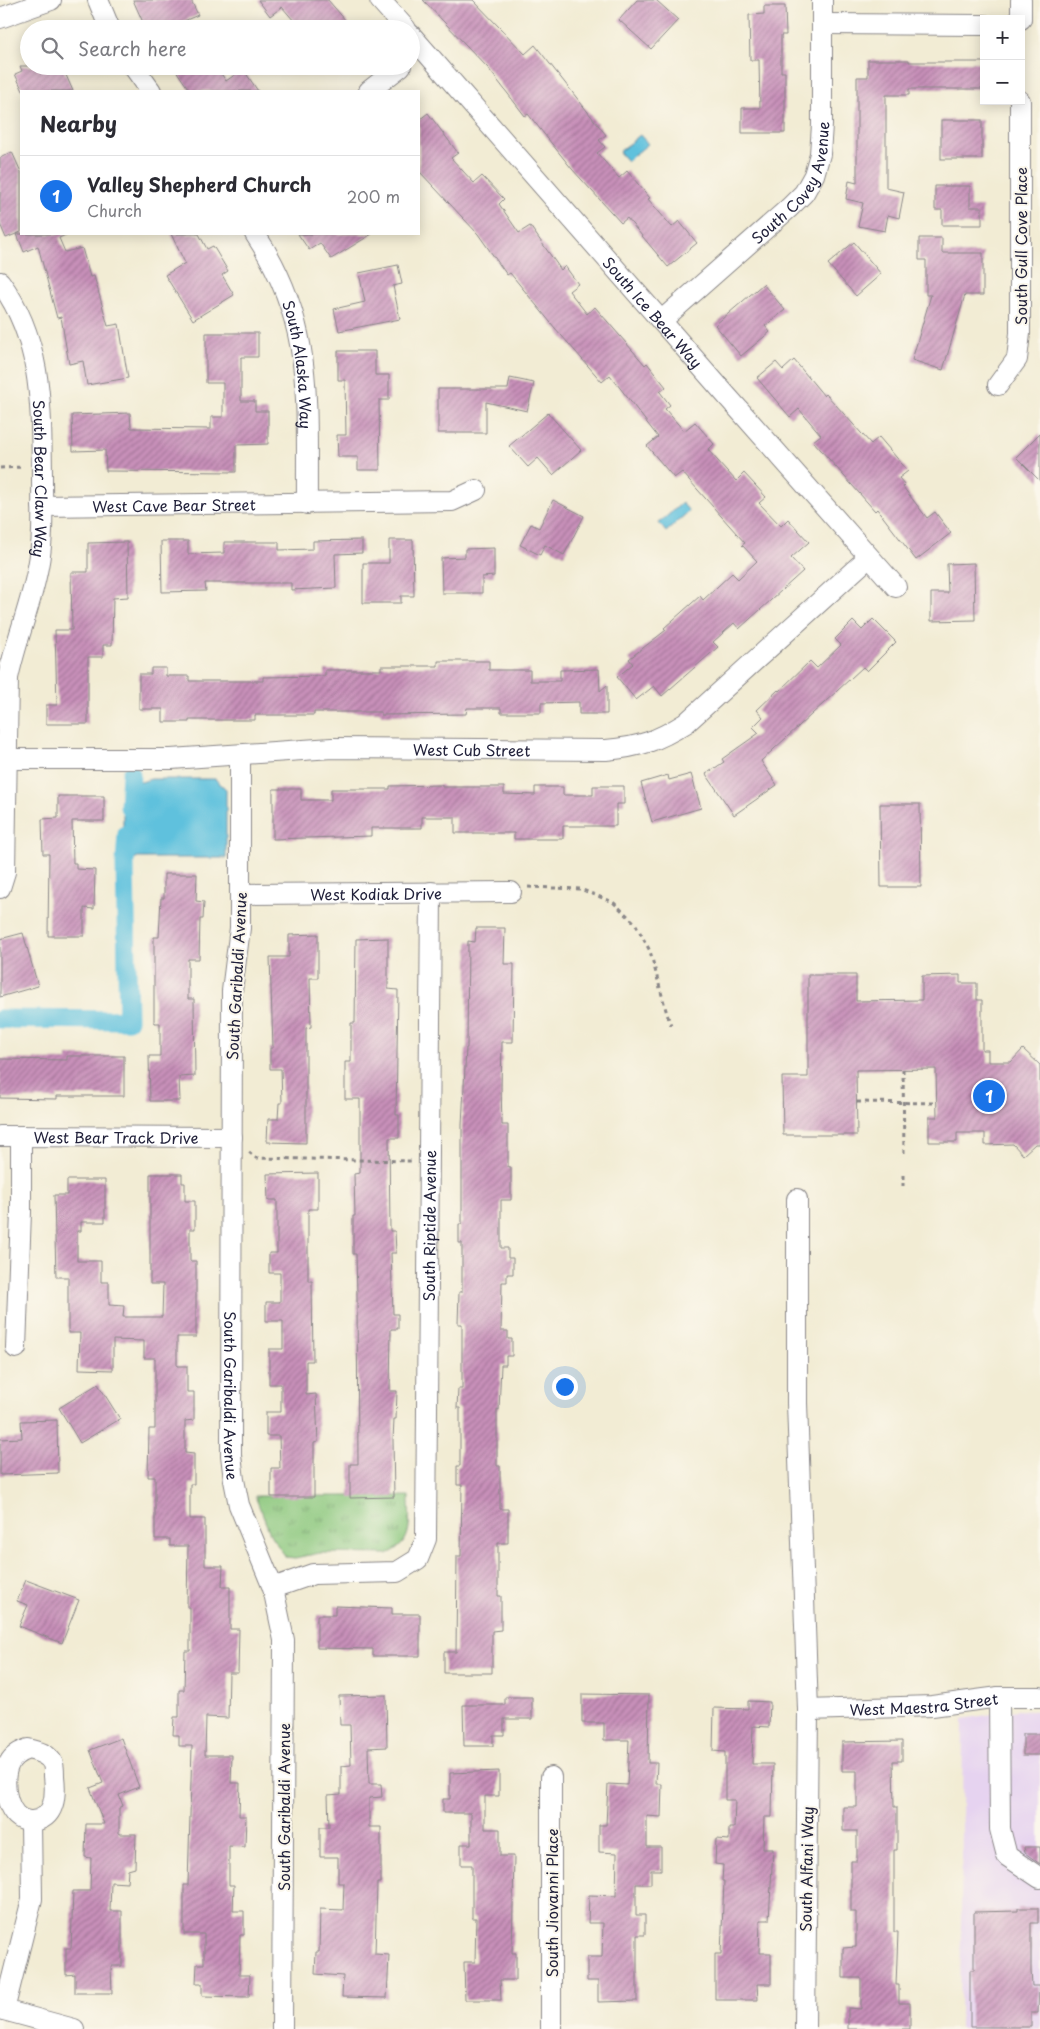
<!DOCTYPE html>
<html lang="en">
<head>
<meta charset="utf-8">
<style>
	:root { --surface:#fff; --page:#f7f7f7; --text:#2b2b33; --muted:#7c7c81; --line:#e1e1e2; --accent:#1a73e8 }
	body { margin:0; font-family:"Playpen Sans",sans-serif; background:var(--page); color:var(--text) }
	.controls { position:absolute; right:15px; top:15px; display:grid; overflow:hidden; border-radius:0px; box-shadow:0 2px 12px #0003 }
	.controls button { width:45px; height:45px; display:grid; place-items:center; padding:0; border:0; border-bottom:1px solid var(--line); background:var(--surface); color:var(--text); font:25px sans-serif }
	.you { position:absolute; left:564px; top:1386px; width:18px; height:18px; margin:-12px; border:4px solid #fff; border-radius:50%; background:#1a73e8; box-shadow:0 0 0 8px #1a73e833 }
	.badge { display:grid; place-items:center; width:32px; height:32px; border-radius:50%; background:var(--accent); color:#fff; font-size:16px; font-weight:700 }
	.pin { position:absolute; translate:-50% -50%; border:2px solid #fff; box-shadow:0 1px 5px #0006 }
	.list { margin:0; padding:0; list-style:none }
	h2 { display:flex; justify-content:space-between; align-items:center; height:65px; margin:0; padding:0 20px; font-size:21px }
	h2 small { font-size:16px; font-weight:400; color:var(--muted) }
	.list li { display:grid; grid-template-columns:32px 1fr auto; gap:15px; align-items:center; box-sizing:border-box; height:80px; padding:0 20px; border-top:1px solid var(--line) }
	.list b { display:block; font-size:19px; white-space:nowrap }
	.list p { margin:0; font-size:16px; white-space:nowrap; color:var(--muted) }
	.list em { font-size:16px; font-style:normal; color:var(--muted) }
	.icon { flex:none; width:28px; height:28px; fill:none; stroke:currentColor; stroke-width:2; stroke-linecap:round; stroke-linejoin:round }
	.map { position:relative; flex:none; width:1040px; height:2029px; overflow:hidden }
	.search { position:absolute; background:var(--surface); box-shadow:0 2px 12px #0003; left:20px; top:20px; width:400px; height:55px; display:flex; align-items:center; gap:12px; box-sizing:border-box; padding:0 18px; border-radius:28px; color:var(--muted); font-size:19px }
	.panel { position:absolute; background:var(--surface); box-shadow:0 2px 12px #0003; left:20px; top:90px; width:400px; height:145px; border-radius:0px }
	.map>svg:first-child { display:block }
	.built { fill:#e6d3f0 }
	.grass { fill:url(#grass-tufts); stroke:#56745c }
	.water { fill:#5fc1dd; stroke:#40728c }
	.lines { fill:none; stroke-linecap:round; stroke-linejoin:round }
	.canal { stroke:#5fc1dd; stroke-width:19 }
	.building { fill:url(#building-hatch) }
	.minor-casing { stroke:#8a8788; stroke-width:22 }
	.path { stroke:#8a8788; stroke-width:3; stroke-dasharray:4 4; stroke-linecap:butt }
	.minor { stroke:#fff; stroke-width:20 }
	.labels { text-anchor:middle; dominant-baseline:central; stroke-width:4; stroke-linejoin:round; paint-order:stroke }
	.street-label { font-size:15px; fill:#22223b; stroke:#fbf7ec }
</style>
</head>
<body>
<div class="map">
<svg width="1040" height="2029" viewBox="0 0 1040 2029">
	<defs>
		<pattern id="grass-tufts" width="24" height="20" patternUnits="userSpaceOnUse" patternTransform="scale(1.25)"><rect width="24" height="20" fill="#8bc77d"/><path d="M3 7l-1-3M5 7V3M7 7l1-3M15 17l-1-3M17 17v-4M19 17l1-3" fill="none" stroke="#71a168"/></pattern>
		<pattern id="building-hatch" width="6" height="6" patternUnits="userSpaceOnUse" patternTransform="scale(1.25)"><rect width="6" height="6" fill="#c890b9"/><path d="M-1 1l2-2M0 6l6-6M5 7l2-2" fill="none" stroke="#a27598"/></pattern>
	</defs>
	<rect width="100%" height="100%" fill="#fbf7ec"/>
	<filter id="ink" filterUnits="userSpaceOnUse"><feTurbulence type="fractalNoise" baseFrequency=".02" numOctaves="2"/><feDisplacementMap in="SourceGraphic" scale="10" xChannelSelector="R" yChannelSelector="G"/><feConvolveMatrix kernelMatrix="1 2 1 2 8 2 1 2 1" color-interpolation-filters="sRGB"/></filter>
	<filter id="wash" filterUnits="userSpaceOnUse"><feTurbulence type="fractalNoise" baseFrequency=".0096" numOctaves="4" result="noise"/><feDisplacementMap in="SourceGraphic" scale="20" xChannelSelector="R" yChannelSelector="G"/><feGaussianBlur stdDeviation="1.12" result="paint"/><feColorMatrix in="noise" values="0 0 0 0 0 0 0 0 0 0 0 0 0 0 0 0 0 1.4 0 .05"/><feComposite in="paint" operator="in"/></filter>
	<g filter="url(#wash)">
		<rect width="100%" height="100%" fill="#f2ecd4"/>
		<!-- built -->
		<polygon class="built" points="1017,1710 1040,1711 1040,2029 960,2029 963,1719"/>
		<!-- grass -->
		<path class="grass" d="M255,1496h154c0,25 6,47 -22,58l-67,-1 -25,5 -9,-1 -15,-21z"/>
		<!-- water -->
		<g class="water">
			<polygon points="640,135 648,144 627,161 619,152"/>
			<polygon points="682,503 689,511 666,532 659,523"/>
			<polygon points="151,779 215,779 226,789 226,858 123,858 123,783 141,782"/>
		</g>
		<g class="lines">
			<!-- canal -->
			<g class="canal">
				<polyline points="129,807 131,774"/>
				<polyline points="0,1019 128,1020 125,863 127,834"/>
			</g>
		</g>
		<g id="blocks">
			<!-- building -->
			<g class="building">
				<polygon points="133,0 191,0 198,15 184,21 190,29 146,29"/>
				<polygon points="258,0 328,0 353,29 301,29 282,7 270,16"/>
				<polygon points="423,0 473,0 525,54 535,45 606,135 599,140 605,147 597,153 619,178 627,171 650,198 648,199 672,227 679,221 697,243 668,267 627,218 621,223 572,169 528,114 525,116 488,68"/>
				<polygon points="637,0 656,0 678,20 651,49 619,20"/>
				<polygon points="764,6 785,6 786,35 781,35 781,72 785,72 785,133 742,133 742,108 760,108 759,60 750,60 749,15 764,14"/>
				<polygon points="868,60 909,60 909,62 984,62 984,89 909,89 909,95 886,95 886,188 904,192 899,218 888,215 885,231 858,226 863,203 846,199 849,181 857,183 857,77 868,77"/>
				<polygon points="20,66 62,66 73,91 23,91 15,74 22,71"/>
				<polygon points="173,66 216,66 226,81 243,69 258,91 190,91"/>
				<polygon points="428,113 458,153 451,158 474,183 482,176 504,199 499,204 519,233 530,226 561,270 565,266 578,284 569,291 587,314 595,307 645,365 647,363 666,387 660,392 670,405 665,409 684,431 695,422 714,444 708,450 736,481 744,473 766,497 759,503 781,526 788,519 809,542 791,558 803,571 739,629 734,623 713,642 718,647 662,696 654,686 636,700 617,677 633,664 629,659 666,630 664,628 700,596 703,600 732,573 738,579 757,561 742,545 745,543 682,472 674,478 647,446 658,437 610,375 602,382 555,328 510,273 507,275 478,234 419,171 419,120"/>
				<rect x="941" y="120" width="41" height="39"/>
				<polygon points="12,152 21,172 21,232 6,238 0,224 0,158"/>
				<polygon points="935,186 970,186 970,207 982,207 982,225 942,225 942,210 935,210"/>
				<polygon points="17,234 68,234 59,238 65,252 82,248 90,277 94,276 108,326 119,324 128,378 87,385 83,361 69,364 61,317 57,318 38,246 24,252"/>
				<polygon points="171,234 199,234 207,249 213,246 228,271 222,275 234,295 193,320 165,275 185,263"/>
				<polygon points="298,234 372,234 331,259 320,243 309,250"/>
				<polygon points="919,238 942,238 942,253 983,253 983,295 965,295 943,370 912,360 931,295 926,295 926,260 919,260"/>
				<polygon points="854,242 881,274 856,296 828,264"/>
				<polygon points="398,265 402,284 393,286 400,319 339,331 334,309 365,302 359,273"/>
				<polygon points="763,284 785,310 765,326 770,332 741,356 715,325"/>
				<polygon points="206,333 258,333 258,357 241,357 241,401 255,401 255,411 268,411 268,444 236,445 236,472 106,471 105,450 73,451 72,415 130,413 131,428 211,429 211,417 223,417 223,383 206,383"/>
				<polygon points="338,351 375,351 375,375 389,375 389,400 379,400 380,470 358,470 358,457 338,457 337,435 346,435 345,380 338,380"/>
				<polygon points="794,360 824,396 826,394 871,444 879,437 908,471 899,478 905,485 903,487 927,518 935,512 951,533 916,560 877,509 875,511 813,441 821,435 799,409 790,417 757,378 776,362 783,370"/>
				<polygon points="510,378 534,383 527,411 486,402 486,433 438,433 438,389 508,389"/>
				<polygon points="548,413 581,450 553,475 538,458 528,467 509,446"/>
				<polygon points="1040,433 1040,481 1016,457"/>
				<polygon points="553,500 584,516 564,555 545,545 540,555 520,545 531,524 539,528"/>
				<polygon points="362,540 362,553 335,554 336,588 291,590 291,583 205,583 206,591 162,592 161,541 188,541 188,554 224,553 224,542 279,542 279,550 313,549 313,541"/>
				<polygon points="389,540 413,540 414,596 401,596 401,603 363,603 363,563 389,563"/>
				<polygon points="127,542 128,597 113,598 112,645 103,645 103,657 88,657 88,724 46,724 46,705 57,705 55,630 72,630 71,572 88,572 88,543"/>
				<polygon points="494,548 494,576 482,577 482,593 442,593 441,558 465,557 465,549"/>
				<polygon points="974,563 975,620 931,621 931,593 948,593 947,564"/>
				<polygon points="873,619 896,642 867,671 863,667 761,761 777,785 734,815 706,774 724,762 722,759 759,733 753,727 763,717 757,710 778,690 779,691 810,661 817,668 841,645 835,639 853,621 862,630"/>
				<polygon points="438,661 489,661 489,670 530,670 530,681 560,681 560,670 599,669 600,691 607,685 607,714 579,714 579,702 541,703 541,713 501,713 501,708 467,708 466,714 381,715 381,712 314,712 314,715 255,715 255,720 189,720 189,722 163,722 163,709 139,709 139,674 151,674 151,668 166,668 166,676 189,676 189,681 263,681 263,677 325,676 325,670 381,670 381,666 438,666"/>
				<polygon points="691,774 701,808 652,822 641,783 668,775 669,780"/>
				<polygon points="442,785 442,787 504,787 504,794 535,795 535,787 563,787 563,795 593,795 593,786 624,786 624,804 616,804 616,826 563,826 563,839 514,839 514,833 455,833 455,817 422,817 422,828 371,828 371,836 273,839 273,789 301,789 301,800 331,800 331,789 390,789 390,786"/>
				<polygon points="58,796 104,796 104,821 72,821 73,863 76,863 76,869 95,870 94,909 84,908 84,936 48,936 49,854 43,854 42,819 58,818"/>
				<polygon points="880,804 920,804 921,887 881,887"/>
				<polygon points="164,874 197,874 196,901 204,902 203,919 200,919 199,959 188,959 188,999 194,999 195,1076 179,1077 180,1101 150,1101 149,1056 160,1056 160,1023 154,1023 154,937 159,937 161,898 164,898"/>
				<polygon points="476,928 505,928 504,964 514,964 513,1042 502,1042 501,1087 502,1125 508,1125 508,1167 511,1167 511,1200 501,1200 501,1248 508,1248 508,1258 513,1258 513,1274 507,1274 507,1282 502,1282 501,1331 508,1331 508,1339 512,1339 512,1356 506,1356 506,1365 501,1365 499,1410 497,1409 497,1466 500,1466 500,1509 508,1509 508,1543 498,1543 498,1596 501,1596 501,1630 492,1631 492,1673 444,1673 444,1652 456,1652 457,1556 461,1556 462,1485 457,1485 457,1466 460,1466 460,1408 457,1408 458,1389 462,1389 462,1324 458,1324 459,1292 462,1292 462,1243 459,1243 459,1224 462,1224 462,1125 466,1048 467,1048 468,941 475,942"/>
				<polygon points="23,933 38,986 0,997 0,939"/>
				<polygon points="318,934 318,978 310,978 311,1027 306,1028 306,1143 267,1142 268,1119 278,1119 279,1103 282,1103 281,1069 270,1069 270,1048 273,1048 270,957 289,957 289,935"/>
				<polygon points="388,938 388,989 398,990 396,1115 399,1115 399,1138 389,1138 390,1231 395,1231 396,1253 391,1253 393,1314 398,1314 398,1329 391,1329 390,1391 397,1391 396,1419 394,1419 393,1440 394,1497 350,1498 350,1464 358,1464 357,1294 356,1254 353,1254 353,1216 355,1216 354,1174 360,1173 360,1099 345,1099 345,1062 351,1062 351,1023 355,1023 356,939"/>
				<polygon points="808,975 856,975 856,1001 922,1000 922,976 960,975 960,983 977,983 977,1000 982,1000 982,1050 988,1050 988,1062 1011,1062 1023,1049 1040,1065 1040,1144 1035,1144 1023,1155 1013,1144 985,1145 985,1133 957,1133 957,1142 929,1142 929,1117 937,1117 936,1069 856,1070 857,1135 783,1135 782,1077 808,1077"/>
				<polygon points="67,1056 124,1056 124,1096 57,1096 57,1099 0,1098 0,1059 67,1060"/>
				<polygon points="318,1173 318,1209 308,1209 308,1281 312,1281 313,1361 306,1361 306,1395 316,1394 318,1442 314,1443 314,1497 271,1497 271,1468 280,1468 279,1436 266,1436 266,1412 281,1412 281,1384 269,1384 269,1349 283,1349 283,1321 266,1321 266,1302 280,1302 280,1273 269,1273 269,1253 277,1253 277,1200 268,1200 267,1174"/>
				<polygon points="150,1174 182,1174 182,1183 185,1183 185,1201 195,1201 195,1229 190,1229 190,1261 196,1261 196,1337 177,1337 177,1366 187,1366 187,1392 194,1392 194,1420 185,1421 185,1453 194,1454 194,1484 190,1484 190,1519 205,1519 205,1566 223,1566 222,1587 230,1587 230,1629 239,1629 238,1673 229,1673 228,1718 206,1717 205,1755 232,1755 231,1783 240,1783 239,1816 246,1816 245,1847 229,1846 229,1885 234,1885 233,1911 244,1911 244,1935 240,1935 239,1975 250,1975 249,1997 202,1996 202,1984 196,1984 197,1964 204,1964 204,1934 184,1934 184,1885 188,1885 192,1746 179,1746 179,1735 173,1735 174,1717 179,1717 179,1690 184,1690 185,1651 190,1651 190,1607 187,1607 188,1546 170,1546 170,1539 155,1539 155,1477 148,1477 149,1429 155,1429 155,1358 144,1358 144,1341 113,1340 113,1370 79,1369 80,1333 68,1333 68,1277 56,1277 54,1195 67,1195 67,1180 105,1180 105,1222 81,1222 81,1231 77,1231 77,1261 101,1261 101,1282 109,1282 109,1305 124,1306 123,1317 162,1317 163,1284 150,1284"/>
				<polygon points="98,1384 120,1419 80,1443 59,1408"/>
				<polygon points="57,1420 58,1473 0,1475 0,1439 22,1438 21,1421"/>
				<polygon points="26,1580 79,1600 62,1643 19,1626 28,1605 17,1601"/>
				<polygon points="335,1606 392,1608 392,1614 420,1614 420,1656 373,1656 373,1649 317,1648 317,1615 335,1615"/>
				<polygon points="582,1694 649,1695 648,1763 657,1763 656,1784 662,1784 661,1817 647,1816 647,1847 661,1847 661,1870 651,1870 651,1884 636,1884 636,1915 645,1915 645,1935 637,1935 637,2001 598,2002 598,1981 587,1981 587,1957 602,1957 603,1923 588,1923 589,1895 616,1896 617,1853 599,1852 599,1825 606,1825 608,1784 627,1785 629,1740 604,1740 604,1723 582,1723"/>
				<polygon points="386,1695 387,1747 368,1748 369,1784 381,1784 382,1797 369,1798 369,1827 381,1827 381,1883 377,1883 375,1954 389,1955 387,1998 342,1997 343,1976 315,1974 316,1952 319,1952 320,1909 343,1910 344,1883 338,1883 338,1857 320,1857 320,1827 329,1827 328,1795 341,1794 341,1766 351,1765 350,1725 340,1725 339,1696"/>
				<polygon points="505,1697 532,1697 532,1719 504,1719 504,1735 493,1735 493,1746 464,1746 463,1705 505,1705"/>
				<polygon points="748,1701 770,1702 769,1727 753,1726 752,1764 773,1764 772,1817 764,1817 763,1849 773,1849 769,1920 760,1920 759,1953 771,1953 771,1984 757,1984 758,2000 715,2000 715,1954 721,1954 724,1881 722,1881 723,1865 715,1864 716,1839 729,1840 729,1828 734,1828 735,1800 725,1800 725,1752 713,1751 714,1708 748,1709"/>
				<rect x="1023" y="1734" width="17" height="21"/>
				<polygon points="121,1738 139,1787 119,1795 123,1806 119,1808 119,1834 136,1834 135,1868 128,1870 127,1883 111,1882 110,1911 122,1911 122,1966 111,1966 112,1993 75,1993 75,1974 66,1975 66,1948 71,1948 73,1891 90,1891 91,1858 85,1857 86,1824 104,1824 90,1788 103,1783 90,1750"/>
				<polygon points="902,1741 902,1761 893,1761 894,1807 897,1807 897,1850 894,1850 894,1932 898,1932 896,1985 899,1985 899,2003 910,2003 910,2029 848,2029 848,2008 861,2009 861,1978 843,1978 843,1948 856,1947 856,1912 851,1912 851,1861 857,1861 857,1831 843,1831 843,1807 857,1807 857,1771 842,1771 842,1742"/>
				<polygon points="499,1771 499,1796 485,1796 485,1829 500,1829 500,1856 514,1856 512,1953 516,1953 516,1980 500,1980 501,2000 465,2000 464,1962 475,1962 476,1918 472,1918 472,1865 461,1865 461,1844 471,1844 471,1813 443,1813 443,1799 450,1799 450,1773"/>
				<polygon points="1024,1847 1040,1847 1040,1864 1025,1853"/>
				<polygon points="1018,1908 1038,1908 1038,1923 1031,1923 1031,1971 1032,1986 1039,1986 1038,2013 1031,2013 1031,2027 970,2027 970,1970 974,1970 974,1912 1018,1911"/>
			</g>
		</g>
	</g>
	<g filter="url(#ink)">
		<use href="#blocks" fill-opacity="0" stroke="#8a8788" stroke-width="1"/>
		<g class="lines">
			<defs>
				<g id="minor">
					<polyline points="98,0 110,29"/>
					<polyline points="380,0 406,29"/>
					<polyline points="0,18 51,0"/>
					<polyline points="1021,19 1021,0"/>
					<polyline points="822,24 984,25"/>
					<path id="s1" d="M411,35l315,360 170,192"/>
					<polyline points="133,66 151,91"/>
					<polyline points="369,91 401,66"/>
					<path id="s2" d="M255,234c60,90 51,167 52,270"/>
					<path id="s3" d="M0,282c43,58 41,126 42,194 0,30 2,62 -4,91 -7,38 -22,73 -30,111l-3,194 -5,16"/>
					<path id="s4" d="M661,321l128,-113 15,-15 10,-18 6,-21 2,-29v-125"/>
					<polyline points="998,385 1017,359 1020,333 1020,101"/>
					<path id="s5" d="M42,506l410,-5 24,-11"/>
					<path id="s6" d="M240,755v173l-8,63 -1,464 3,25 5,25 34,83 11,52 -2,389"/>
					<path id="s7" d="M7,759h164l161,-11 274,2c34,-3 51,-9 80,-27l182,-165"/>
					<path id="s8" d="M240,894l271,-2"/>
					<path id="s9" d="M0,1136l232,1"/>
					<polyline points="797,1199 797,1403 808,1710 805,2029"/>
					<polyline points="16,1348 21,1212 21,1136"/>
					<path id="s10" d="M273,1588l40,-14 84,-2 21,-13 8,-20 5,-647"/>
					<polyline points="999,1697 1000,1829 1007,1856 1040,1878"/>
					<path id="s11" d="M808,1710l124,-4 67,-9h41"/>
					<path d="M28,1749c9,2 21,5 25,15 1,3 1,8 1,12 2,18 2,43 -22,45 -25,2 -31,-38 -24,-55 3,-9 11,-14 20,-17z"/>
					<polyline points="0,2009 74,2029"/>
					<polyline points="4,2010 32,1899 31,1821"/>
					<polyline points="551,2029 551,1777"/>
				</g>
			</defs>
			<!-- minor casing -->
			<use href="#minor" class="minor-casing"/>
			<!-- path -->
			<g class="path">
				<polyline points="0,468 24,467"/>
				<polyline points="528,887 580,889 613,902 635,923 650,951 667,1014 671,1025"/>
				<polyline points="903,1069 904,1155"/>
				<polyline points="857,1102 937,1103"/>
				<polyline points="249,1152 256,1158 411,1161"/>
				<polyline points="903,1175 903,1186"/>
			</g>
			<!-- minor -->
			<use href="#minor" class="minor"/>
		</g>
	</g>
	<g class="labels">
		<!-- street labels -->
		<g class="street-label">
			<text stroke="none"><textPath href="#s4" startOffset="195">South Covey Avenue</textPath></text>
			<text transform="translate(1020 246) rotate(-90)">South Gull Cove Place</text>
			<text stroke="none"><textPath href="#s1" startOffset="368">South Ice Bear Way</textPath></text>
			<text stroke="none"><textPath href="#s2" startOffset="140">South Alaska Way</textPath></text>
			<text stroke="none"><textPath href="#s3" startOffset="205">South Bear Claw Way</textPath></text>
			<text stroke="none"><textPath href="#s5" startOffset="132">West Cave Bear Street</textPath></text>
			<text stroke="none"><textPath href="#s7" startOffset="465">West Cub Street</textPath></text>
			<text stroke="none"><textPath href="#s8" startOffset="136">West Kodiak Drive</textPath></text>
			<text transform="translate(236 976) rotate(-87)">South Garibaldi Avenue</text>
			<text stroke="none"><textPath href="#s9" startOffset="116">West Bear Track Drive</textPath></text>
			<text stroke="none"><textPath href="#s10" startOffset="486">South Riptide Avenue</textPath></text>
			<text stroke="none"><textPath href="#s6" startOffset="641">South Garibaldi Avenue</textPath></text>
			<text stroke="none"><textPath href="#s11" startOffset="116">West Maestra Street</textPath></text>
			<text transform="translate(283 1807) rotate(-90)">South Garibaldi Avenue</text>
			<text transform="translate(806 1869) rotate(-89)">South Alfani Way</text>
			<text transform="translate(551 1903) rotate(-90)">South Jiovanni Place</text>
		</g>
	</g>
</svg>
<div class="controls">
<button>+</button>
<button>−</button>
</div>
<div class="you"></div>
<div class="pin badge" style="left:989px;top:1096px">1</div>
<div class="search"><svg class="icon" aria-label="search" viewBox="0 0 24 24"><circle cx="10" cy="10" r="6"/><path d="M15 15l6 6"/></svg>Search here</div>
<section class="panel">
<h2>Nearby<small></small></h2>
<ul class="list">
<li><span class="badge">1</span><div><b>Valley Shepherd Church</b><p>Church</p></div><em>200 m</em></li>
</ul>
</section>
</div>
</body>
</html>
